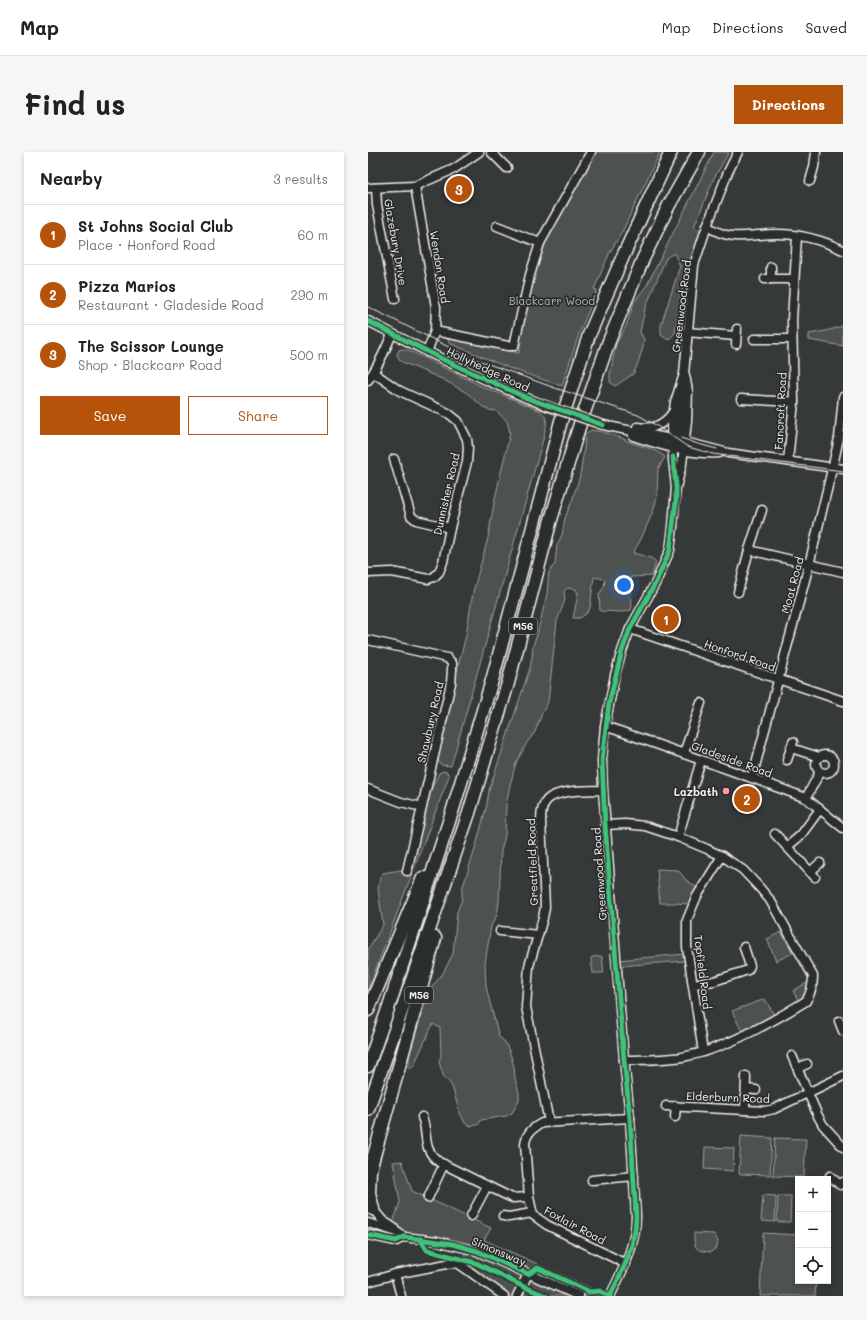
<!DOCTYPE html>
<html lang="en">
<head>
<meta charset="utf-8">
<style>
	:root { --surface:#fff; --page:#f6f6f6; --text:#222; --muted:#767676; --line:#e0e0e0; --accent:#b45309 }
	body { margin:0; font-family:Mali,sans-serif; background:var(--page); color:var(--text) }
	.controls { position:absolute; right:12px; bottom:12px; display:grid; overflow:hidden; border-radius:0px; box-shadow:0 2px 6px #0003 }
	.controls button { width:36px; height:36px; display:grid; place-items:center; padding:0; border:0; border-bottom:1px solid var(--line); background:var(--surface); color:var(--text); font:20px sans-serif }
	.you { position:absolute; left:256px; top:433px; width:14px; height:14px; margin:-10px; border:3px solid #fff; border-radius:50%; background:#1a73e8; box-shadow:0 0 0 6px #1a73e833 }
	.badge { display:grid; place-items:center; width:26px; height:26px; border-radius:50%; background:var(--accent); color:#fff; font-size:13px; font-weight:700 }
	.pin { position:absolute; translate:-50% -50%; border:2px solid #fff; box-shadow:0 1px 4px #0006 }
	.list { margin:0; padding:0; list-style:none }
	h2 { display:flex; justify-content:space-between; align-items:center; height:52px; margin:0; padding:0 16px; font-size:17px }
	h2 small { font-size:13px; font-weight:400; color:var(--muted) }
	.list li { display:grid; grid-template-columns:26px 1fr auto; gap:12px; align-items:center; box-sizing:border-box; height:60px; padding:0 16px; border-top:1px solid var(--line) }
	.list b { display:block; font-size:15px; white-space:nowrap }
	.list p { margin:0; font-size:13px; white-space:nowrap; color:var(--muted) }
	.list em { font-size:13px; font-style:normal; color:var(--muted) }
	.actions { display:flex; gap:8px; padding:12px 16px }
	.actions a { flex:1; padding:9px 0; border:1px solid var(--accent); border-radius:0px; text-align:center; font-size:14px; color:var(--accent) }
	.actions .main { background:var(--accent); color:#fff }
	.icon { flex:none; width:22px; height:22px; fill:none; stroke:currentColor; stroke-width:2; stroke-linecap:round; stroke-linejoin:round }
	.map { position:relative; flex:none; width:475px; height:1144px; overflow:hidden; border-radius:0px }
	header { display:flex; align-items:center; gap:24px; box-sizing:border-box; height:56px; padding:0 20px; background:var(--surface); border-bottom:1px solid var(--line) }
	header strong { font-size:19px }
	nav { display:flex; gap:22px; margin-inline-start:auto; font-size:14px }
	.intro { display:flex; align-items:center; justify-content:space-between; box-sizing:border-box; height:96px; padding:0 24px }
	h1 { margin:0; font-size:28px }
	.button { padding:10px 18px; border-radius:0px; background:var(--accent); color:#fff; font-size:14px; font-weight:700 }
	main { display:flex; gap:24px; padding:0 24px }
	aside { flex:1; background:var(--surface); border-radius:0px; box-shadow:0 2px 6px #0003 }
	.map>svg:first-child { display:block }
	.green { fill:#4e514f; stroke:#a1a19c }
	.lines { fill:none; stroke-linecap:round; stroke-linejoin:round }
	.minor-casing { stroke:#f4f1e8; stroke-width:11 }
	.highway-casing { stroke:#f4f1e8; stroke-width:15 }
	.minor { stroke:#2a2d2e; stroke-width:8 }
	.highway { stroke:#2a2d2e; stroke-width:12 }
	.tram { stroke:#f4f1e8; stroke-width:1 }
	.minor-bridge-casing { stroke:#f4f1e8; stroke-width:11; stroke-linecap:butt }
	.minor-bridge { stroke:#2a2d2e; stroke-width:8 }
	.cycleway-casing { stroke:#2a2d2e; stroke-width:8 }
	.cycleway { stroke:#40c37c; stroke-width:5 }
	.poi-dot { fill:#ff9aa2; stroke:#2a2d2e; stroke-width:1.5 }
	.labels { text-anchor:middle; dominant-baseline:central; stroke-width:3.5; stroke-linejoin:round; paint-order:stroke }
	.shield { fill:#2a2d2e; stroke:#b7b6b0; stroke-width:1 }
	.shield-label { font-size:10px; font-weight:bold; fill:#f4f1e8 }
	.street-label { font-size:11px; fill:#f4f1e8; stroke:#2a2d2e }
	.park-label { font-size:11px; fill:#bab9b2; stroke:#2a2d2e }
	.poi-label { font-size:11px; font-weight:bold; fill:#f4f1e8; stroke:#2a2d2e; text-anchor:end }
</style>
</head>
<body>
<header>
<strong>Map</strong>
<nav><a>Map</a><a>Directions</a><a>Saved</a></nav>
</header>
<div class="intro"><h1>Find us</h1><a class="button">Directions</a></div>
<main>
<aside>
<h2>Nearby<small>3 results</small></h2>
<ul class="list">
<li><span class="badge">1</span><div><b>St Johns Social Club</b><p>Place · Honford Road</p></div><em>60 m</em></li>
<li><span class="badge">2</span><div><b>Pizza Marios</b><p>Restaurant · Gladeside Road</p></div><em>290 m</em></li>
<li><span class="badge">3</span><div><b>The Scissor Lounge</b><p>Shop · Blackcarr Road</p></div><em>500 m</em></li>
</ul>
<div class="actions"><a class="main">Save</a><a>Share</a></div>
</aside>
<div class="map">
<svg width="475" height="1144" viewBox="0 0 475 1144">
	<rect width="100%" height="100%" fill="#363939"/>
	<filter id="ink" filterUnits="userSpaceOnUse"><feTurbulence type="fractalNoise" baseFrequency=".025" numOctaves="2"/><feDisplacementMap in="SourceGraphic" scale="8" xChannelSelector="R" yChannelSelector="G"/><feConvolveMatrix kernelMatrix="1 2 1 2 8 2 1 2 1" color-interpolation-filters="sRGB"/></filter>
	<g filter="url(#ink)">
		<!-- green -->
		<g class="green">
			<polygon points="226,0 292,0 254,80 242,100 226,137 229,138 211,182 194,234 141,216 81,191 81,189 79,187 80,186 76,184 151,201 153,190 150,187 172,99 175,98 177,89"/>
			<polygon points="346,0 361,0 346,26 326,75 331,77 333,80 317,126 312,147 313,157 309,168 307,181 300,188 293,183 293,173 312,114 306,101 298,106 277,157 272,180 276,187 275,195 269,214 265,222 247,234 242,230 242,222 248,192 258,174 266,150 279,133"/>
			<polygon points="475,174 475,194 441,188 441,182 458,179"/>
			<path d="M34,197l6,1 75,37 56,23c11,8 7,14 5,26l-93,330 -9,-1 -3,-2 -1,-5 2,-21 26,-102 7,-43 15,-54 6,-35 16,-70 -3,-12 -11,-10 -7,-1 -6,-3 -16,-14 -25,-14 -40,-17 -3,-3 -2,-5 2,-4z"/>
			<path d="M223,278c9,1 19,4 27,7 5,1 10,5 15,6 12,4 22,6 32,14l-7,12 -1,27 -3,13 -13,30 -8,14 18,5 5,4 -4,14 -21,1c-3,10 3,20 0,33l-8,2 -23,-1 -1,-17 5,-7 1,-8 -11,-2 -4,31 -3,5 -7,5h-7l5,-24 -2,-5 -9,-1 -3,3 1,9 -8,21 -9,81 -5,9 -8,21 -7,9 -12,22 -6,22 -4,20 -1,30 -4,16 -2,51 -2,13 -6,11 -6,37 1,23 3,13 10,38 6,5 5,11 4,14 1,11 4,15v7l-7,13 -6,3 -25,4 -3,5 -9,1 -4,-3 -6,-12 -6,-22 -3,-6 -6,-5 -5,-16 2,-7 -1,-27 -7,-4 -20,43 -4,2v-13l20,-66 13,-15 11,-21 4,-42 5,-13v-10l14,-43 11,-42 2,-14 41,-122 2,-11 1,-12 4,-10 10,-41 2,-22 6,-8 2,-19 5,-10 3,-17 8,-20 7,-22 4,-27 1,-15z"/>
			<polygon points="75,619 79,620 81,624 0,838 0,797 15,773 10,737 12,725 15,721 38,717 58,647 71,621"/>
			<polygon points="289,717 310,718 318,728 329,736 321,752 307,751 292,751"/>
			<polygon points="413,780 425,801 408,809 399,787"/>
			<polygon points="318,802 318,809 251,814 250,808"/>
			<polygon points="233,804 234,805 236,820 235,821 225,821 223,807 224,805"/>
			<path d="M442,829c-2,9 -4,15 -11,21l-6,-11z"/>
			<polygon points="397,847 406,863 374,880 364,859"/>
			<polygon points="373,984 404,986 402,1023 371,1022"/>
			<polygon points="407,986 438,987 436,1025 405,1024"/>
			<polygon points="337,995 366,996 365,1019 336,1017"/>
			<polygon points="34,1009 44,1039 123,1076 116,1088 241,1144 136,1144 91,1112 100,1097 36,1085 24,1074 32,1050 25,1010"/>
			<polygon points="395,1043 408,1044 407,1070 393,1069"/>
			<polygon points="410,1044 423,1044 422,1070 409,1070"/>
			<path d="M326,1081l20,1 4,7 -1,6 -6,5c-16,-1 -17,-4 -17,-19z"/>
			<polygon points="395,1081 430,1083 430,1129 448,1129 447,1144 392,1144"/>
		</g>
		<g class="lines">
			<defs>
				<g id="minor">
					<polyline points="123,0 139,16"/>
					<polyline points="442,29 446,15 448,0"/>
					<polyline points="47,34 68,155 67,179 59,200"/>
					<polyline points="0,36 47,34 86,17 111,0"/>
					<polyline points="8,36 9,53 27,147"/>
					<polyline points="129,74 172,91"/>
					<path d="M339,74c26,17 41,8 70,8 23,0 45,6 66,16"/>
					<polyline points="403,115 403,127"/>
					<polyline points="397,127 426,127"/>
					<path d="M0,169c58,30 117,61 179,85"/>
					<polyline points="67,179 140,194 146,194 162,123 172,91 223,0"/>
					<polyline points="319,180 368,184"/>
					<polyline points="386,187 424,187"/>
					<polyline points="368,192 369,177"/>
					<path d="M0,228c11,-14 17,-30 24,-46"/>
					<polyline points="373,247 426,250"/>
					<polyline points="235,273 317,290 360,301 475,317"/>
					<path d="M269,275c16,3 27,-2 36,-15"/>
					<path d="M265,284c28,9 56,19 86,17"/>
					<polyline points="310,293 314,238"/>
					<polyline points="26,307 43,364 48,368 82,376"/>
					<polyline points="420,309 426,250 424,168 429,84"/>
					<polyline points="309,332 314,312 319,269 320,239 317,223"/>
					<polyline points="381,398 475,420"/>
					<polyline points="0,421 24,420 60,427 66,425 71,420 75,410 82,376 99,310 100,296 99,287 90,269 80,261 32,239 6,221"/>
					<polyline points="370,440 381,398 394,358"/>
					<polyline points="262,477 475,549"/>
					<polyline points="0,488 79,506 84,511 84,518 83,531 39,719"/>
					<polyline points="237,574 384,626 438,646 475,676"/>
					<polyline points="423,596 448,604 450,607"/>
					<polyline points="316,601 333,551"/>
					<circle cx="457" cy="612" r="9"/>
					<polyline points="419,608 425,590"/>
					<polyline points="384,626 441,413 465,313 471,286 475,245"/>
					<polyline points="0,637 33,650 54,655"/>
					<polyline points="438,646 452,620"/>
					<path d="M237,673l20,-1 20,2 33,11 29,12 15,7 21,14 16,17 11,13 43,76c0,10 -2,17 -7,25 -34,21 -84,50 -124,56 -19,3 -39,3 -58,3"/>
					<polyline points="407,682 447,725"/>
					<polyline points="310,685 333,608"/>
					<polyline points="419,695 433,683 452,657"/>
					<polyline points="442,720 452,711"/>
					<polyline points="132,779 170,783"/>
					<polyline points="325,832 346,829 380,818 382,814 376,795"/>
					<polyline points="471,869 475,879"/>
					<polyline points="335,900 319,795 319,768 329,744 354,704"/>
					<polyline points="424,904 450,964 455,973 475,995"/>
					<polyline points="430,916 439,912"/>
					<polyline points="378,937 388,938"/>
					<polyline points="298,954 397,959 406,957 475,924"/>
					<polyline points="377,958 378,924"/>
					<path d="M54,965c7,18 -1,31 17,45l73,36 17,-1"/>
					<polyline points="307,965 308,954"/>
					<path d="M181,970l-23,-115 3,-41 14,-48 2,-11 -4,-86c0,-8 1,-16 6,-21 11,-11 41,-9 56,-10"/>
					<polyline points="462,1024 472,1033 475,1030"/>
					<polyline points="224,1028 266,1024"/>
					<polyline points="60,1046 76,1012"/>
					<polyline points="5,1057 14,1068 26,1076"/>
					<polyline points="103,1064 119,1034"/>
					<polyline points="135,1064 141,1065 164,1061"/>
					<polyline points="0,1071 29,1080 36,1085"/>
					<polyline points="0,1083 28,1089 36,1085 69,1089 109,1099 211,1144"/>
					<path d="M258,1112l-79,-39 -14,-10 -4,-18 -4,-54c2,-11 8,-15 17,-20l88,-5"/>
					<polyline points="27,1122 33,1144"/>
					<polyline points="0,1130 27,1122 84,1111 91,1112 136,1144"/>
					<polyline points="149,1144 160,1122"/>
					<path d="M242,1144c13,-26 26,-50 26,-80l-6,-98 -6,-58 -21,-270 -1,-30 3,-34 10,-51 7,-24 8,-22 26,-47 14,-32 3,-23 3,-40 -3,-27 -1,-36 3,-22 9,-28 10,-109 13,-39 21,-54 10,-20"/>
				</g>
				<g id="highway">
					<polyline points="0,858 55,726"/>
					<polyline points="0,914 20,857 85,657 125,525 193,269 221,183 256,102 303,0"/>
					<polyline points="0,957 101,661 140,531 182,371 211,275 241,189 275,107 301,53 331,0"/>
					<polyline points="2,1018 1,1041 5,1057"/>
					<polyline points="0,1025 67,786"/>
				</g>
			</defs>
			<!-- minor casing -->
			<use href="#minor" class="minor-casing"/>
			<!-- highway casing -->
			<use href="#highway" class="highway-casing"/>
			<!-- minor -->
			<use href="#minor" class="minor"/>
			<!-- highway -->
			<use href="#highway" class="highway"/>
			<!-- tram -->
			<g class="tram">
				<polyline points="0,155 101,205 187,236 270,263 286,272 320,295 345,302 475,319"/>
				<polyline points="313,286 330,292 349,297"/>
			</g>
			<defs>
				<polyline id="minor-bridge" points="179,254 235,273"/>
			</defs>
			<!-- minor-bridge casing -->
			<use href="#minor-bridge" class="minor-bridge-casing"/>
			<!-- minor-bridge -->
			<use href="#minor-bridge" class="minor-bridge"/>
			<defs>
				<g id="cycleway">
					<polyline points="0,169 74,207 159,246 235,273"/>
					<polyline points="0,1083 28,1089 36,1085 85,1092 109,1099 160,1122 170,1116 222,1140 232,1139 241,1144"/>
					<polyline points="52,1087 59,1098 108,1111 154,1134 178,1144"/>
					<path d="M242,1144c13,-26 26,-50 26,-80l-6,-98 -6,-58 -19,-235 -3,-65 7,-57 13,-52 8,-22 26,-47 14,-32 6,-49v-14l-3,-30"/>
				</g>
			</defs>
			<!-- cycleway casing -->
			<use href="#cycleway" class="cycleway-casing"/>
			<!-- cycleway -->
			<use href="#cycleway" class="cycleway"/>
		</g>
	</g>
	<!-- markers -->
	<circle class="poi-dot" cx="358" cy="639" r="4"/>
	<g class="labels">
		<!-- shield labels -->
		<g class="shield">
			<rect x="141" y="466" width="28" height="16" rx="3"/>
			<rect x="37" y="835" width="28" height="16" rx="3"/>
		</g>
		<g class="shield-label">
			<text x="155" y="474">M56</text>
			<text x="51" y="843">M56</text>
		</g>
		<!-- street labels -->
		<g class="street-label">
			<text transform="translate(28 90) rotate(80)">Glazebury Drive</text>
			<text transform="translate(72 115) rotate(81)">Wendon Road</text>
			<text transform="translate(313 154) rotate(-83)">Greenwood Road</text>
			<text transform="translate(120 217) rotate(25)">Hollyhedge Road</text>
			<text transform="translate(412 259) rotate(-87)">Fancroft Road</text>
			<text transform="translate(78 342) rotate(-77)">Dunnisher Road</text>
			<text transform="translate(424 433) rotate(-75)">Moat Road</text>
			<text transform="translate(372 503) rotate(19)">Honford Road</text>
			<text transform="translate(62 570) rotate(-77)">Shawbury Road</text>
			<text transform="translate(364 607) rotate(20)">Gladeside Road</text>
			<text transform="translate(164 710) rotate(-92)">Greatfield Road</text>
			<text transform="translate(231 722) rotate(-94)">Greenwood Road</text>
			<text transform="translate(335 820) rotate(83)">Topfield Road</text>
			<text transform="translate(360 945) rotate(2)">Elderburn Road</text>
			<text transform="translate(207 1073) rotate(28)">Foxlair Road</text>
			<text transform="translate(131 1099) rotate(23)">Simonsway</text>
		</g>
		<!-- park labels -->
		<g class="park-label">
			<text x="184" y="148">Blackcarr Wood</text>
		</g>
		<!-- poi labels -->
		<g class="poi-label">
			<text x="350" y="639">Lazbath</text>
		</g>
	</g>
</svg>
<div class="controls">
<button>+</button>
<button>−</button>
<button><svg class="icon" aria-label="locate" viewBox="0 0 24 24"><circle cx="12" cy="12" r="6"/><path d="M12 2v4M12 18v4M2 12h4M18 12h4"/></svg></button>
</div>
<div class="you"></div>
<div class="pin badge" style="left:298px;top:467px">1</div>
<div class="pin badge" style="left:379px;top:647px">2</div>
<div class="pin badge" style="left:91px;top:37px">3</div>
</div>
</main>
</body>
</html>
